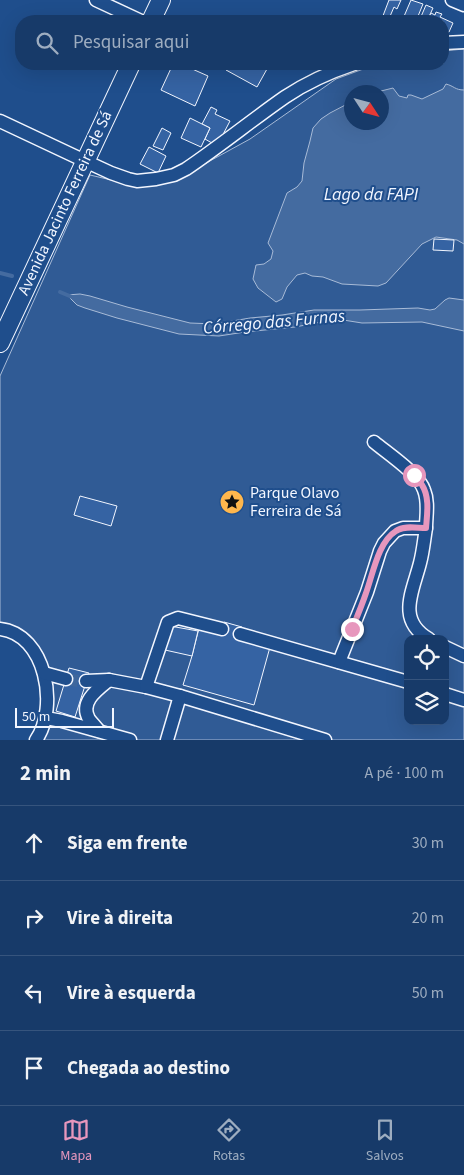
<!DOCTYPE html>
<html lang="pt">
<head>
<meta charset="utf-8">
<style>
	:root { --surface:#173a69; --page:#244571; --text:#f1f3f6; --muted:#9eadc0; --line:#36547d; --accent:#e797bd }
	body { margin:0; font-family:"Source Sans 3",sans-serif; background:var(--page); color:var(--text) }
	.controls { position:absolute; right:15px; bottom:15px; display:grid; overflow:hidden; border-radius:10px; box-shadow:0 5px 20px #0002 }
	.controls button { width:45px; height:45px; display:grid; place-items:center; padding:0; border:0; border-bottom:1px solid var(--line); background:var(--surface); color:var(--text); font:25px sans-serif }
	.compass { position:absolute; left:344px; top:85px; width:45px; height:45px; border-radius:50%; background:var(--surface); box-shadow:0 5px 20px #0002; rotate:126deg }
	.scale { position:absolute; left:15px; bottom:12px; width:99px; box-sizing:border-box; padding-left:5px; border:2px solid #f2f6ff; border-top:0; font-size:14px; line-height:18px; white-space:nowrap; color:#f2f6ff; -webkit-text-stroke:4px #1f4e8c; paint-order:stroke }
	.stop { position:absolute; width:15px; height:15px; margin:-11px; border:4px solid #e797bd; border-radius:50%; background:#fff }
	.stop.end { background:#e797bd; border-color:#fff; box-shadow:0 1px 5px #0008 }
	.list { margin:0; padding:0; list-style:none }
	h2 { display:flex; justify-content:space-between; align-items:center; height:65px; margin:0; padding:0 20px; font-size:21px }
	h2 small { font-size:16px; font-weight:400; color:var(--muted) }
	.list li { display:grid; grid-template-columns:32px 1fr auto; gap:15px; align-items:center; box-sizing:border-box; height:75px; padding:0 20px; border-top:1px solid var(--line) }
	.list b { display:block; font-size:19px; white-space:nowrap }
	.list em { font-size:16px; font-style:normal; color:var(--muted) }
	.icon { flex:none; width:28px; height:28px; fill:none; stroke:currentColor; stroke-width:2; stroke-linecap:round; stroke-linejoin:round }
	.map { position:relative; flex:none; width:464px; height:740px; overflow:hidden }
	.search { position:absolute; background:var(--surface); box-shadow:0 5px 20px #0002; left:15px; right:15px; top:15px; height:55px; display:flex; align-items:center; gap:12px; box-sizing:border-box; padding:0 18px; border-radius:20px; color:var(--muted); font-size:19px }
	.sheet { height:365px; background:var(--surface) }
	nav { display:flex; justify-content:space-around; align-items:center; box-sizing:border-box; height:70px; border-top:1px solid var(--line); background:var(--surface); font-size:14px; color:var(--muted) }
	nav a { display:grid; justify-items:center; gap:2px }
	nav .on { color:var(--accent) }
	.map>svg:first-child { display:block }
	.built { fill:#305b95; stroke:#a8bbd7; fill-rule:evenodd }
	.water { fill:#446ba0; stroke:#a8bbd7 }
	.lines { fill:none; stroke-linecap:round; stroke-linejoin:round }
	.stream { stroke:#446ba0; stroke-width:4 }
	.building { fill:#3563a3; stroke:#f2f6ff }
	.street-tunnel { stroke:#3f679d; stroke-width:12; stroke-dasharray:12 6; stroke-linecap:butt }
	.street-casing { stroke:#f2f6ff; stroke-width:15 }
	.secondary-casing { stroke:#f2f6ff; stroke-width:20 }
	.street { stroke:#1f4e8c; stroke-width:12 }
	.secondary { stroke:#1f4e8c; stroke-width:18 }
	.route { stroke:#e797bd; stroke-width:6 }
	.labels { text-anchor:middle; dominant-baseline:central; stroke-width:4; stroke-linejoin:round; paint-order:stroke }
	.street-label { font-size:16px; fill:#f2f6ff; stroke:#1f4e8c }
	.poi-label { font-size:16px; fill:#f2f6ff; stroke:#1f4e8c; text-anchor:start }
	.water-label { font-size:18px; font-style:italic; fill:#f2f6ff; stroke:#1f4e8c }
</style>
</head>
<body>
<div class="map">
<svg width="464" height="740" viewBox="0 0 464 740">
	<rect width="100%" height="100%" fill="#1f4e8c"/>
	<!-- built -->
	<path class="built" d="M464,49v691h-426l2,-3 1,-75 -41,-35v-251l90,-201 51,12 35,-6 32,-19 42,-23 86,-60 41,-15h66v-13zM352,92h30v30h-30zM408,639h37v82h-37z"/>
	<!-- water -->
	<g class="water">
		<path d="M446,84c8,2 9,6 18,6v154l-7,-4 -21,-3 -14,7 -36,39 -8,3 -36,-2 -19,-7 -11,-1 -7,-3 -8,2 -10,12 -5,12 -6,3 -18,-14 -5,-9 3,-14 8,-1 7,-5 2,-8 -5,-8 19,-50 10,-6 5,-6 2,-18 6,-22 3,-13 8,-9 9,-6 21,-11 1,20h30v-30h-5l16,-4 6,8 8,2 1,-3h3l11,4 21,-10z"/>
		<polygon points="80,294 90,296 127,307 190,323 215,324 250,318 282,315 314,310 360,310 418,308 430,310 435,309 445,300 449,298 464,300 464,331 422,322 362,323 337,319 295,327 245,332 219,336 179,334 117,318 85,308 77,305 67,295"/>
	</g>
	<g class="lines">
		<!-- stream -->
		<g class="stream">
			<polyline points="0,273 12,276"/>
			<polyline points="60,292 72,297"/>
		</g>
	</g>
	<!-- building -->
	<g class="building">
		<polygon points="389,0 401,0 397,9 394,7 388,21 381,21"/>
		<polygon points="411,0 423,4 416,21 402,21"/>
		<polygon points="426,5 433,8 427,21 418,21 420,19"/>
		<polygon points="436,12 442,14 440,17 453,23 449,32 443,32 443,21 427,21 431,13 435,15"/>
		<polygon points="173,64 181,64 208,76 195,106 161,90"/>
		<polygon points="229,64 257,64 267,69 257,87 226,70"/>
		<polygon points="211,107 217,110 215,114 230,121 217,146 205,139 210,128 202,124"/>
		<polygon points="190,118 210,128 201,147 181,138"/>
		<polygon points="162,128 171,133 163,150 153,146"/>
		<polygon points="149,147 166,156 158,173 140,164"/>
		<polygon points="434,239 454,240 453,251 433,250"/>
		<polygon points="80,496 117,506 111,526 74,515"/>
		<polygon points="224,622 242,627 238,638 270,647 254,705 183,685 192,656 199,628 220,634"/>
		<polygon points="170,626 198,631 192,656 165,650"/>
		<polygon points="69,668 89,673 75,717 56,711"/>
	</g>
	<g class="lines">
		<!-- street-tunnel -->
		<polyline class="street-tunnel" points="66,679 78,681 86,681"/>
		<defs>
			<g id="street">
				<polyline points="96,0 141,21"/>
				<polyline points="452,0 464,5"/>
				<polyline points="443,43 464,42"/>
				<path d="M0,121l85,40 26,12 17,6 9,2 19,-2 18,-4 12,-6c34,-23 66,-49 99,-72 21,-14 45,-25 69,-33"/>
				<path d="M426,528c-2,12 -3,24 -6,35 -7,28 -24,57 9,76"/>
				<path d="M0,629c46,5 59,78 36,111"/>
				<polyline points="240,634 408,682"/>
				<polyline points="445,647 464,656"/>
				<path d="M339,662l28,-70 13,-41 4,-8 11,-12 8,-3h23c0,-12 3,-26 -2,-38 -5,-16 -37,-37 -50,-48"/>
				<polyline points="44,673 66,679"/>
				<polyline points="86,681 109,680 146,687 180,696 325,740"/>
				<polyline points="146,687 168,622 178,618 222,629"/>
				<polyline points="445,694 464,700"/>
				<polyline points="46,718 62,721 130,740"/>
				<path d="M99,731c-3,-4 -7,-8 -10,-12 -10,-17 9,-30 20,-39"/>
				<polyline points="167,740 180,696"/>
			</g>
			<g id="secondary">
				<polyline points="151,21 161,0"/>
				<polyline points="0,343 131,64"/>
			</g>
		</defs>
		<!-- street casing -->
		<use href="#street" class="street-casing"/>
		<!-- secondary casing -->
		<use href="#secondary" class="secondary-casing"/>
		<!-- street -->
		<use href="#street" class="street"/>
		<!-- secondary -->
		<use href="#secondary" class="secondary"/>
	</g>
	<g class="lines">
		<!-- route -->
		<path class="route" d="M352,629c5,-12 10,-24 14,-36 7,-19 12,-51 30,-62 8,-6 21,-3 30,-3 1,-13 4,-31 -4,-43 -2,-4 -5,-7 -8,-10"/>
	</g>
	<!-- icons -->
	<defs>
		<symbol id="sight-disc" viewBox="-11 -11 22 22"><circle r="9.5" fill="#ffb74d" stroke="#1f4e8c"/><path d="M0-6L1.8-2.2L6-1.7L2.9 1.2L3.7 5.4L0 3.3L-3.7 5.4L-2.9 1.2L-6-1.7L-1.8-2.2Z" fill="#111"/></symbol>
	</defs>
	<g fill-rule="evenodd">
		<use href="#sight-disc" x="218" y="488" width="28" height="28"/>
	</g>
	<g class="labels">
		<!-- street labels -->
		<g class="street-label">
			<text transform="translate(65 203) rotate(-65)">Avenida Jacinto Ferreira de Sá</text>
		</g>
		<!-- poi labels -->
		<g class="poi-label">
			<text x="250" y="493">Parque Olavo<tspan x="250" dy="18">Ferreira de Sá</tspan></text>
		</g>
		<!-- water labels -->
		<g class="water-label">
			<text x="371" y="194">Lago da FAPI</text>
			<text transform="translate(274 322) rotate(-5)">Córrego das Furnas</text>
		</g>
	</g>
</svg>
<div class="controls">
<button><svg class="icon" aria-label="locate" viewBox="0 0 24 24"><circle cx="12" cy="12" r="6"/><path d="M12 2v4M12 18v4M2 12h4M18 12h4"/></svg></button>
<button><svg class="icon" aria-label="layers" viewBox="0 0 24 24"><path d="M12 4l9 5-9 5-9-5zM3 14l9 5 9-5"/></svg></button>
</div>
<svg class="compass" viewBox="-18 -18 36 36"><path d="M0-13l5 13h-10z" fill="#e53935"/><path d="M0 13l5-13h-10z" fill="#9eadc0"/></svg>
<div class="scale">50 m</div>
<div class="stop" style="left:414px;top:475px"></div>
<div class="stop end" style="left:352px;top:629px"></div>
<div class="search"><svg class="icon" aria-label="search" viewBox="0 0 24 24"><circle cx="10" cy="10" r="6"/><path d="M15 15l6 6"/></svg>Pesquisar aqui</div>
</div>
<section class="sheet">
<h2>2 min<small>A pé · 100 m</small></h2>
<ul class="list">
<li><svg class="icon" aria-label="ahead" viewBox="0 0 24 24"><path d="M12 20V5M6 11l6-6 6 6"/></svg><div><b>Siga em frente</b></div><em>30 m</em></li>
<li><svg class="icon" aria-label="right" viewBox="0 0 24 24"><path d="M7 20v-9h11M14 6l5 5-5 5"/></svg><div><b>Vire à direita</b></div><em>20 m</em></li>
<li><svg class="icon" aria-label="left" viewBox="0 0 24 24"><path d="M17 20v-9H6M10 6l-5 5 5 5"/></svg><div><b>Vire à esquerda</b></div><em>50 m</em></li>
<li><svg class="icon" aria-label="arrive" viewBox="0 0 24 24"><path d="M6 21V4h12l-3 4 3 4H6"/></svg><div><b>Chegada ao destino</b></div></li>
</ul>
</section>
<nav>
<a class="on"><svg class="icon" aria-label="map" viewBox="0 0 24 24"><path d="M3 6l6-2 6 2 6-2v14l-6 2-6-2-6 2zM9 4v14M15 6v14"/></svg>Mapa</a>
<a><svg class="icon" aria-label="directions" viewBox="0 0 24 24"><path d="M12 3l9 9-9 9-9-9zM9 14v-3h6M13 9l2 2-2 2"/></svg>Rotas</a>
<a><svg class="icon" aria-label="saved" viewBox="0 0 24 24"><path d="M7 4h10v16l-5-4-5 4z"/></svg>Salvos</a>
</nav>
</body>
</html>
